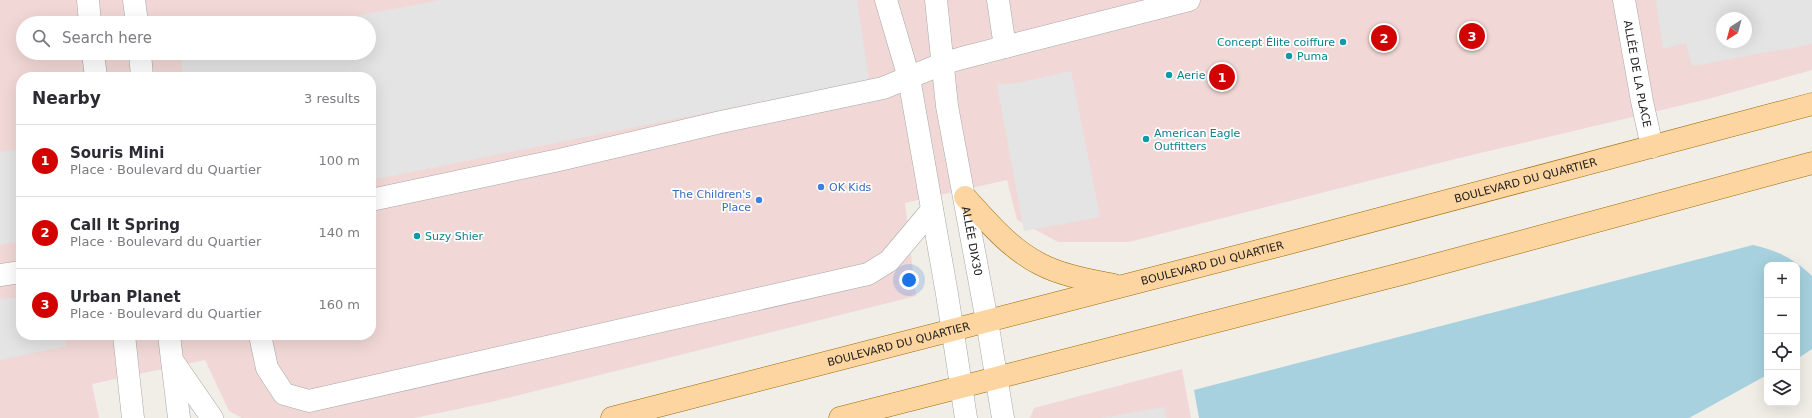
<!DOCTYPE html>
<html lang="en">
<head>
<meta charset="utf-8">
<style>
	:root { --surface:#fff; --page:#f7f7f7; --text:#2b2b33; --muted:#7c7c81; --line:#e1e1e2; --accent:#d10200 }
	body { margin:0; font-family:"DejaVu Sans",sans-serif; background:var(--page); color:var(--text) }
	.controls { position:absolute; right:12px; bottom:12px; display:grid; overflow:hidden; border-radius:8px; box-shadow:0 4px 16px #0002 }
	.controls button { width:36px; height:36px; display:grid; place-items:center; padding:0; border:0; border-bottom:1px solid var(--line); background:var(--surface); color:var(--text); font:20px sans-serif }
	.compass { position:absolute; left:1716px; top:12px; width:36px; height:36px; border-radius:50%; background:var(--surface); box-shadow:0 4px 16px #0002; rotate:216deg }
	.you { position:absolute; left:909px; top:280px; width:14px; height:14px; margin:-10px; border:3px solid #fff; border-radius:50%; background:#1a73e8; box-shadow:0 0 0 6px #1a73e833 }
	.badge { display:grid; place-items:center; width:26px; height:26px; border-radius:50%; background:var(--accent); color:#fff; font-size:13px; font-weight:700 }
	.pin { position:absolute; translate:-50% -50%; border:2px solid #fff; box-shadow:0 1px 4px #0006 }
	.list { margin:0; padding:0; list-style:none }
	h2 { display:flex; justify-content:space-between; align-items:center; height:52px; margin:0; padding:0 16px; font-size:17px }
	h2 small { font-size:13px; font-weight:400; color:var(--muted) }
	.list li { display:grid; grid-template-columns:26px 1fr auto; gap:12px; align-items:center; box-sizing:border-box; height:72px; padding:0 16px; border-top:1px solid var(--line) }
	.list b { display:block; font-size:15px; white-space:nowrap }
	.list p { margin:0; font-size:13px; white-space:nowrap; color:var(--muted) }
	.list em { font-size:13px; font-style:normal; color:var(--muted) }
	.icon { flex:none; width:22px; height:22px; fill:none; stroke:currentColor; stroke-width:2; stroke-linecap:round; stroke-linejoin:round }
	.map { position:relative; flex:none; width:1812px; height:418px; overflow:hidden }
	.search { position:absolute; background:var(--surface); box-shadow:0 4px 16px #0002; left:16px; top:16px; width:360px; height:44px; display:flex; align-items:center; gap:10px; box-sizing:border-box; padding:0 14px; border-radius:22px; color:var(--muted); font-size:15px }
	.panel { position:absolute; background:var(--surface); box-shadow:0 4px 16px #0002; left:16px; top:72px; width:360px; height:268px; border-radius:16px }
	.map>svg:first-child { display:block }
	.commercial { fill:#f1d8d6; fill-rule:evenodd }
	.parking { fill:#e4e4e4; fill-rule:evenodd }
	.water { fill:#a7d1de }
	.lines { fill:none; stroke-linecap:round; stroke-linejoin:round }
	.minor-casing { stroke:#a7a7a7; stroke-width:23 }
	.major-casing { stroke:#9d6a00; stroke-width:23 }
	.minor { stroke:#fff; stroke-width:22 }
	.major { stroke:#fcd5a0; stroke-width:22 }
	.culture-dot { fill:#0f9aa8; stroke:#fff; stroke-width:1.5 }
	.shop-dot { fill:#3f7fe0; stroke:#fff; stroke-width:1.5 }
	.labels { text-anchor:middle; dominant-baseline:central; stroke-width:3.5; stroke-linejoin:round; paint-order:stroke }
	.culture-label { font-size:11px; fill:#0d838f; stroke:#fff; text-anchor:start }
	.street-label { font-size:11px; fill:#202020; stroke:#fff }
	.shop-label { font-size:11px; fill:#366cbe; stroke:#fff; text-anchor:start }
</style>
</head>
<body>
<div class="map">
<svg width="1812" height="418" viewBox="0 0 1812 418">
	<rect width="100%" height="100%" fill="#f1eee7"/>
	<!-- commercial -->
	<g class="commercial">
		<path d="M0,0h1812v70l-104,29 -257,61 -322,82h-71l-41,-22 -10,-40 -102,23 11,93 -425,106 -76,16h-173l-13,-7 -24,-51 -113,24 7,34h-99zM1722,18h24v24h-24zM23,23h346v30h-346zM21,77h350v258h-350z"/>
		<polygon points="1182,369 1191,418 1030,418 1034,408"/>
	</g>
	<!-- parking -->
	<g class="parking">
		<polygon points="441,0 857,0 869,80 371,180 371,77 184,77 179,53 369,53 369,23 319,23"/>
		<path d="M1656,0h156v44l-120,22 -6,-23 -23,6zM1722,18h24v24h-24z"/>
		<polygon points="1071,71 1100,217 1024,231 997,85 1017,83"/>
		<polygon points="21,149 21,241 0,245 0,152"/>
		<polygon points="21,297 21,335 65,335 66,346 0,360 0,299"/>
		<polygon points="1164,407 1166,418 1101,418"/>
	</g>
	<!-- water -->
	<path class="water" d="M1753,245c23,5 42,14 59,31v73l-15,10v-94h-30v110l-78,43h-490l-5,-28z"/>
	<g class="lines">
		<defs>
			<g id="minor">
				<polyline points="88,0 90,23"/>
				<polyline points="134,0 137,23"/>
				<polyline points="886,0 909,78 947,294 966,418"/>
				<path id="s1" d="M936,0l11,106 40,215 16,97"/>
				<polyline points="998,0 1005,47"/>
				<path id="s2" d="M1624,0l18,101 10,46"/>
				<polyline points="93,53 96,77"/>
				<polyline points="140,53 142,77"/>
				<polyline points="371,200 559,160 721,122 883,88 942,64 962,58 1189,0"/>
				<polyline points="0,275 21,272"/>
				<polyline points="124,335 133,418"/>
				<polyline points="169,335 179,418"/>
				<polyline points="260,335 267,368 284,394 309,401 868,274 889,261 932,210"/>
				<polyline points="174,363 212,418"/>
			</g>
			<g id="major">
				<path d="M965,197c23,25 44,51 75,67 23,12 50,16 74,21"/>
				<path id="s3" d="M612,418l673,-174 527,-140"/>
				<polyline points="840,418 1405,273 1812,163"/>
			</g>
		</defs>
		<!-- minor casing -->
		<use href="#minor" class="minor-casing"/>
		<!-- major casing -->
		<use href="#major" class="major-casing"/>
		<!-- minor -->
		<use href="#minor" class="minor"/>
		<!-- major -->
		<use href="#major" class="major"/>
	</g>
	<!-- markers -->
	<g class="culture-dot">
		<circle cx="1343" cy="42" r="4"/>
		<circle cx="1289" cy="56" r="4"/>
		<circle cx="1169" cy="75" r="4"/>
		<circle cx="1146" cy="139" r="4"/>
		<circle cx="417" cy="236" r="4"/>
	</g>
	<g class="shop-dot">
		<circle cx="821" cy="187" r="4"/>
		<circle cx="759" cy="200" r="4"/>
	</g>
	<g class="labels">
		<!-- culture labels -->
		<g class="culture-label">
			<text x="1335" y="42" text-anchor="end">Concept Élite coiffure</text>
			<text x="1297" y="56">Puma</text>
			<text x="1177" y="75">Aerie</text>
			<text x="1154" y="133">American Eagle<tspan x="1154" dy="13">Outfitters</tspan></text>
			<text x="425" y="236">Suzy Shier</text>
		</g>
		<!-- street labels -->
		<g class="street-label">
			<text stroke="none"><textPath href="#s2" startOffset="75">ALLÉE DE LA PLACE</textPath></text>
			<text stroke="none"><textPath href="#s3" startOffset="944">BOULEVARD DU QUARTIER</textPath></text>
			<text stroke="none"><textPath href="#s1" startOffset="244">ALLÉE DIX30</textPath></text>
			<text stroke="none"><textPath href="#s3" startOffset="620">BOULEVARD DU QUARTIER</textPath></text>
			<text stroke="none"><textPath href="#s3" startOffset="296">BOULEVARD DU QUARTIER</textPath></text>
		</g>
		<!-- shop labels -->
		<g class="shop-label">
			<text x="829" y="187">OK Kids</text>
			<text x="751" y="194" text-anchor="end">The Children's<tspan x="751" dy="13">Place</tspan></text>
		</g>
	</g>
</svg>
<div class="controls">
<button>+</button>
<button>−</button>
<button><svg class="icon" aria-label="locate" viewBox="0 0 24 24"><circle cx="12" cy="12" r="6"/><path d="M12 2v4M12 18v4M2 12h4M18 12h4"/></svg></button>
<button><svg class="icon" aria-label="layers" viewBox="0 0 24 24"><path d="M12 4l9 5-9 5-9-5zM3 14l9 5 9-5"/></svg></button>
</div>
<svg class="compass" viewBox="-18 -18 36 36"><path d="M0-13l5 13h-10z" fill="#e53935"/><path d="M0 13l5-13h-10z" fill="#7c7c81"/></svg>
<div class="you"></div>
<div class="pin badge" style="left:1222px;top:77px">1</div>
<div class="pin badge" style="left:1384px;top:38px">2</div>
<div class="pin badge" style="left:1472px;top:36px">3</div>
<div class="search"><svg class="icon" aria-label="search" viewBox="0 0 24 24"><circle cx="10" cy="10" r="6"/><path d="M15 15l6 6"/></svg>Search here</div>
<section class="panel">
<h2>Nearby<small>3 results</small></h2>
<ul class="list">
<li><span class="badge">1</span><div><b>Souris Mini</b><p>Place · Boulevard du Quartier</p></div><em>100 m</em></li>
<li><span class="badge">2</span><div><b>Call It Spring</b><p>Place · Boulevard du Quartier</p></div><em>140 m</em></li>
<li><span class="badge">3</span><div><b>Urban Planet</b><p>Place · Boulevard du Quartier</p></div><em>160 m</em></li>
</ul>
</section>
</div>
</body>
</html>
